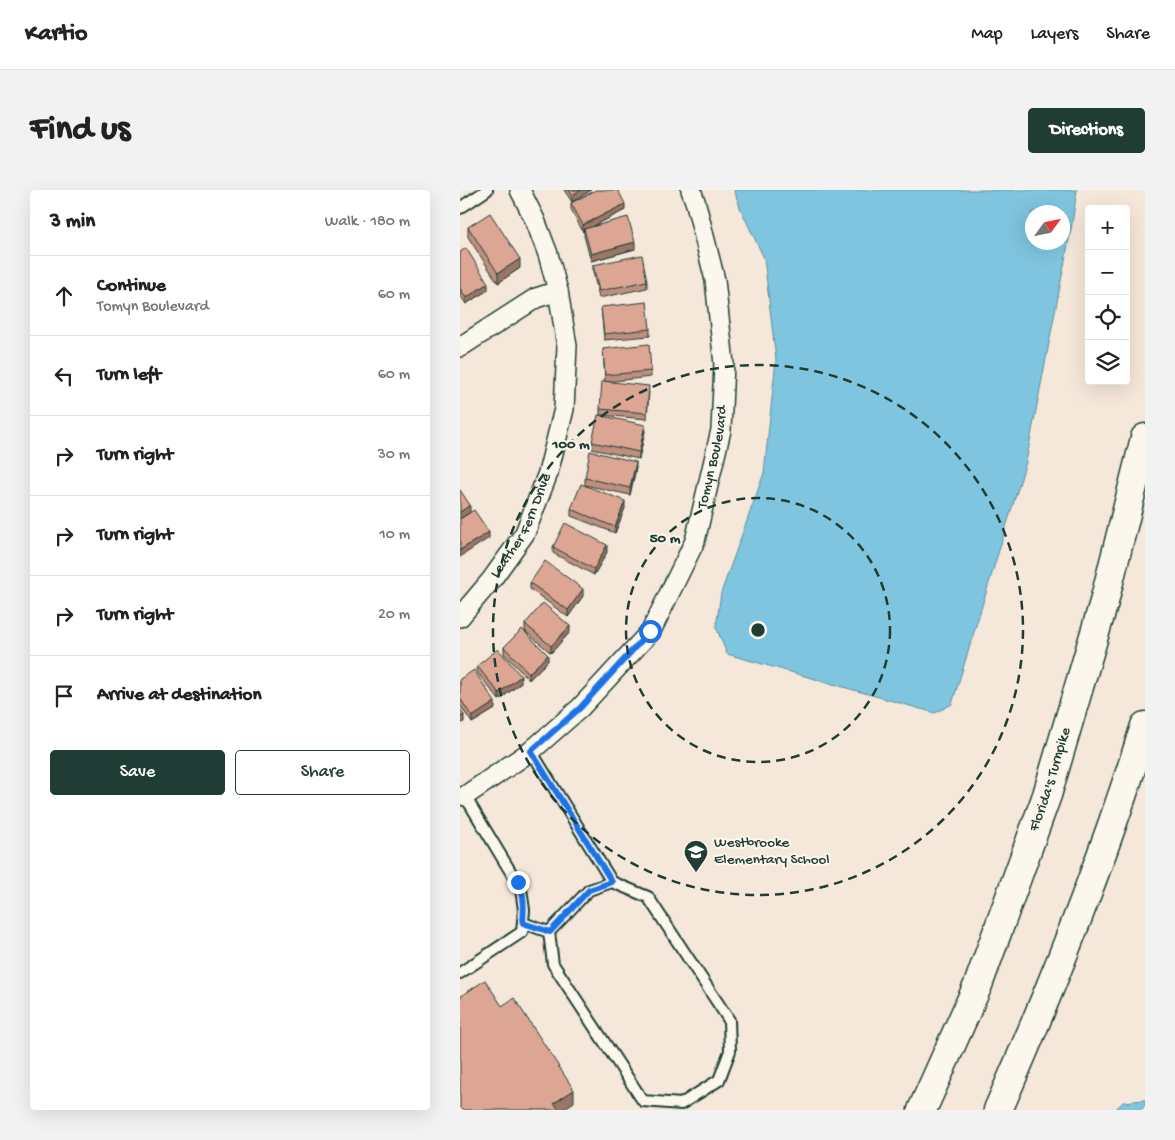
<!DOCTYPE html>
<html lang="en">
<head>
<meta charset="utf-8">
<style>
	:root { --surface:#fff; --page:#f2f2f2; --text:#222; --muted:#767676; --line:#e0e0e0; --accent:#1f3d34 }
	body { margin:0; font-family:"Gochi Hand",sans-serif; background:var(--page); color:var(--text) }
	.controls { position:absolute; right:15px; top:15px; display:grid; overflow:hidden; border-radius:5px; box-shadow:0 5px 20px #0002 }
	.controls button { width:45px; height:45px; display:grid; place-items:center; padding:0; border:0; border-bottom:1px solid var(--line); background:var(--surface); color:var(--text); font:25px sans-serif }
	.compass { position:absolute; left:565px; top:15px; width:45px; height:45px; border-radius:50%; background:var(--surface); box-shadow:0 5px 20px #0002; rotate:57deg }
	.stop { position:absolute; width:15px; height:15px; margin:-11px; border:4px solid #1a73e8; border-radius:50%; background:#fff }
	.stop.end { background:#1a73e8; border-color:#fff; box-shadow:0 1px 5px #0008 }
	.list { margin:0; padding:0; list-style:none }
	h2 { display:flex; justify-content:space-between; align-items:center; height:65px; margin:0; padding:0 20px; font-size:21px }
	h2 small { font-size:16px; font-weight:400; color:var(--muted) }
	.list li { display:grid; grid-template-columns:32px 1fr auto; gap:15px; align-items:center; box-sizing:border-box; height:80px; padding:0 20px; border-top:1px solid var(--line) }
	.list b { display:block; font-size:19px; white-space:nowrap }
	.list p { margin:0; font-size:16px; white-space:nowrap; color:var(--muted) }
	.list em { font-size:16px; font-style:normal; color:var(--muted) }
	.actions { display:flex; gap:10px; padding:15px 20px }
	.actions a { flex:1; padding:11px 0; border:1px solid var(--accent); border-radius:5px; text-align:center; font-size:18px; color:var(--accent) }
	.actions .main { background:var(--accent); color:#fff }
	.icon { flex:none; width:28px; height:28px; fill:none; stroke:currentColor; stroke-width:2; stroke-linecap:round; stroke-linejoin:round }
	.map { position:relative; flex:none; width:685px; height:920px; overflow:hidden; border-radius:5px }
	header { display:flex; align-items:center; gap:30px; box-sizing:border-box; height:70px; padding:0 25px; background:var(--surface); border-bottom:1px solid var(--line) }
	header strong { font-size:24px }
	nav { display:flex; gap:28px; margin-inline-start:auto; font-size:18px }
	.intro { display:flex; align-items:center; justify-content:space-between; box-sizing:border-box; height:120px; padding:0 30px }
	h1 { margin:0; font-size:35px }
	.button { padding:12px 22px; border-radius:5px; background:var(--accent); color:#fff; font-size:18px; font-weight:700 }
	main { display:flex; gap:30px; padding:0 30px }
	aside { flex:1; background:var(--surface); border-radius:5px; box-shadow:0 5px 20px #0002 }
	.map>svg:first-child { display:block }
	.water { fill:#7fc5e0; stroke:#598f9b; fill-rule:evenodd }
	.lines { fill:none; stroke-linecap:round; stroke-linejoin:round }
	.lane-casing { stroke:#1f3d34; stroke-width:14 }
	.street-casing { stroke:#1f3d34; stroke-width:22 }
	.highway-casing { stroke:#1f3d34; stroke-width:31 }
	.lane { stroke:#fbf7ec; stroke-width:10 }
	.street { stroke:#fbf7ec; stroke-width:19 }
	.highway { stroke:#fbf7ec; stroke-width:28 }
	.wall { fill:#be8f7f; stroke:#1f3d34 }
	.shaded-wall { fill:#9b7468; stroke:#1f3d34 }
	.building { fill:#dda694; stroke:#1f3d34 }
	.route { stroke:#1a73e8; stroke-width:6 }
	.ring { fill:none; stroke:#1f3d34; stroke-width:2.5; stroke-dasharray:9 6 }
	.labels { text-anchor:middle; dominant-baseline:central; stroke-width:4; stroke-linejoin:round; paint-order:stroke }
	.street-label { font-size:15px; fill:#1f3d34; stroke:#fbf7ec }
	.poi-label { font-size:15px; fill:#1f3d34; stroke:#fbf7ec; text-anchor:start }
	.centre { fill:#1f3d34; stroke:#fbf7ec; stroke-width:2.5 }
	.ring-label { font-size:15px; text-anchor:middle; font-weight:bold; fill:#1f3d34; stroke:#fbf7ec; stroke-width:4; stroke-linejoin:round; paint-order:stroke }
</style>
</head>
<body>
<header>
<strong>Kartio</strong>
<nav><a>Map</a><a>Layers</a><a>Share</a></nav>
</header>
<div class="intro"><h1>Find us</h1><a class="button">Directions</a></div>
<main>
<aside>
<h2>3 min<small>Walk · 180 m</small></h2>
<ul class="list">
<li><svg class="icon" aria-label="ahead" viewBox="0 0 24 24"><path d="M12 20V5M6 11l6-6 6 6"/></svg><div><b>Continue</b><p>Tomyn Boulevard</p></div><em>60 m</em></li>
<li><svg class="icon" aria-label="left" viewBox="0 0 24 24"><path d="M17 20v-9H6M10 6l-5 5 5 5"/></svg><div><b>Turn left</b></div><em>60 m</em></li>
<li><svg class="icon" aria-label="right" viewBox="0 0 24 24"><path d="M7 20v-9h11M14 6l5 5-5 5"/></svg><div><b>Turn right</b></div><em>30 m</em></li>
<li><svg class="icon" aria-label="right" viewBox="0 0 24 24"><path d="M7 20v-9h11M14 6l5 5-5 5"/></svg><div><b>Turn right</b></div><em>10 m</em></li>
<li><svg class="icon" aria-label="right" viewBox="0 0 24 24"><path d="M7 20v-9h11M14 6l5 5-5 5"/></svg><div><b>Turn right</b></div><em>20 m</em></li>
<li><svg class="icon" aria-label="arrive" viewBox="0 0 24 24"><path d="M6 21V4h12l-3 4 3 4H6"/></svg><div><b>Arrive at destination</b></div></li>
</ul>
<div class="actions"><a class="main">Save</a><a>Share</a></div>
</aside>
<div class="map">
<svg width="685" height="920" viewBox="0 0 685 920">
	<rect width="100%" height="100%" fill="#f5e7da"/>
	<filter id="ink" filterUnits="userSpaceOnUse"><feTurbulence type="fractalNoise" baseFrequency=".02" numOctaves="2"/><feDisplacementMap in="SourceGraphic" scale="10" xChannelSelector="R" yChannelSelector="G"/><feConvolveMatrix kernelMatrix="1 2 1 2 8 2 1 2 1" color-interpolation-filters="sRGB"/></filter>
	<g filter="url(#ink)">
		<!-- water -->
		<g class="water">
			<path d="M274,0h343l-5,34 -46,238 -74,242 -17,9 -208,-59 -11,-27 5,-34 43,-120 12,-113 -12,-102 -23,-48zM572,22h30v30h-30z"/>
			<polygon points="685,910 685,920 655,920 663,912"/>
		</g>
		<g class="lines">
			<defs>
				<g id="lane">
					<polyline points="0,18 27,0"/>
					<polyline points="71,561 152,692"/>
					<polyline points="63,733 89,742 93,774 183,911 221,914 259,890 270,861 269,830 188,707 152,692 129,700 89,742"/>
					<polyline points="0,783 62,742 64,720 61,699 5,606 3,608"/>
				</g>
				<g id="street">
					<polyline points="0,157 76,108 98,101"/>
					<path id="s1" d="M0,427l32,-38 33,-46 23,-60 16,-64 3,-63 -9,-55 -10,-37 -13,-34 -15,-30"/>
					<path id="s2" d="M5,606l66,-45 49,-43 71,-77 44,-90 26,-111 3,-66 -9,-84 -19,-76 -5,-14"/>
				</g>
				<g id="highway">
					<path id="s3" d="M462,920l56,-125 69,-190 57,-193 41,-164"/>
					<path d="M538,920c55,-125 106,-253 147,-384"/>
				</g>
			</defs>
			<!-- lane casing -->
			<use href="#lane" class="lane-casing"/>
			<!-- street casing -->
			<use href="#street" class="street-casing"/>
			<!-- highway casing -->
			<use href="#highway" class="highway-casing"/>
			<!-- lane -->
			<use href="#lane" class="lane"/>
			<!-- street -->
			<use href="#street" class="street"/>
			<!-- highway -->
			<use href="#highway" class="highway"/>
		</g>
		<!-- wall -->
		<g class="wall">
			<polygon points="104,0 131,0 112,12"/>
			<polygon points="111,13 165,20 134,36 175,59 131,71 124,46 124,42 123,42 111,19"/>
			<polygon points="8,37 60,78 38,93 8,47"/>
			<polygon points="0,62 28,100 6,114 0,105"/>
			<polygon points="133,75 187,91 187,98 139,108 133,82"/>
			<polygon points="141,117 190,139 190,146 144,150"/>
			<polygon points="143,159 191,181 191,187 145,192"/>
			<polygon points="189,202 187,229 140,225 140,219"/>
			<polygon points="185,241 179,269 132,259 132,252"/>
			<polygon points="176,278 170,305 125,295 125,288"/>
			<polygon points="165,318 155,343 111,326 111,319"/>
			<polygon points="93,357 147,362 134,385 93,363"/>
			<polygon points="70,393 123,406 108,427 70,399"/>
			<polygon points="65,434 110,442 91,463 65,441"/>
			<polygon points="44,457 88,471 69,490 44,464"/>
			<polygon points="17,476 61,493 39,510 17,482"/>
			<polygon points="0,489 35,519 12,533 0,515"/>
		</g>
		<!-- shaded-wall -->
		<g class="shaded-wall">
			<polygon points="121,0 131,0 112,12 112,5"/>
			<polygon points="165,14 165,20 124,41 124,39 123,42 123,35"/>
			<polygon points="175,52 175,59 131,71 131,64"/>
			<polygon points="60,69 60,78 38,93 38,83"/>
			<polygon points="28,93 28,100 6,114 6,108"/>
			<polygon points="185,235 185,241 179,269 179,262"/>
			<polygon points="176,272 176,278 170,305 170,298"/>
			<polygon points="165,311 165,318 155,343 155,337"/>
			<polygon points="10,315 10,322 0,329 0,322"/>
			<polygon points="29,342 29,348 0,367 0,360"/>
			<polygon points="147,355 147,362 134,385 134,379"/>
			<polygon points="123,399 123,406 108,427 108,420"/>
			<polygon points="110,436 110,442 91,463 91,456"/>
			<polygon points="88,465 88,471 69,490 69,483"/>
			<polygon points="61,486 61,493 39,510 39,503"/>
			<polygon points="35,512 35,519 12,533 12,527"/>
			<polygon points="4,525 4,532 0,534 0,527"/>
			<polygon points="114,900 114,912 102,920 94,920 94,913"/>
		</g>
		<!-- building -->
		<g class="building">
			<polygon points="109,0 121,0 112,5"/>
			<polygon points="136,0 158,0 165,14 123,35 111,13"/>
			<polygon points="30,23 60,69 38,83 8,37"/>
			<polygon points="168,27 175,52 131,64 124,39"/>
			<polygon points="6,58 28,93 6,108 0,98 0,62"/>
			<polygon points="182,65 187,91 139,101 133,75"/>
			<polygon points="187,112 190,139 144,144 141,117"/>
			<polygon points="189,154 191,181 145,185 143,159"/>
			<polygon points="142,191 189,196 187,223 140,219"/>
			<polygon points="138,225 185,235 179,262 132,252"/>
			<polygon points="130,261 176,272 170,298 125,288"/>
			<polygon points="121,294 165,311 155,337 111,319"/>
			<polygon points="0,300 10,315 0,322"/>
			<polygon points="14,320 29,342 0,360 0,329"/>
			<polygon points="105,333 147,355 134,379 93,357"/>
			<polygon points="85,371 123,399 108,420 70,393"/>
			<polygon points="83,413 110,436 91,456 65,434"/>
			<polygon points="62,439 88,465 69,483 44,457"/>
			<polygon points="38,459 61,486 39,503 17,476"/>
			<polygon points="14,480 35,512 12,527 0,508 0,489"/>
			<polygon points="0,519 4,525 0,527"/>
			<polygon points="25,790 42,816 54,808 114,900 94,913 99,920 0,920 0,807"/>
		</g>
	</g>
	<g class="lines" filter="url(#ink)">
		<!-- route -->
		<path class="route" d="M58,692c7,12 6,27 5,41l27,9 39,-42 23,-8 -81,-131 49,-43 70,-77"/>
	</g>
	<!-- distance rings -->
	<g class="ring">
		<circle cx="298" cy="440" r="132"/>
		<circle cx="298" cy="440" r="265"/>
	</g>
	<!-- icons -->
	<defs>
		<symbol id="school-pin" viewBox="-11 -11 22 30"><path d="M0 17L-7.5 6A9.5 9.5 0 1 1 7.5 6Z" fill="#1f3d34" stroke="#fbf7ec"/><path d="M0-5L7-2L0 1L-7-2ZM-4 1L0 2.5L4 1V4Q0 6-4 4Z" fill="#fff"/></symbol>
	</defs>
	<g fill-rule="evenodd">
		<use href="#school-pin" x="222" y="648" width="28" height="38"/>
	</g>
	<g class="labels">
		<!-- street labels -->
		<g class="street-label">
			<text stroke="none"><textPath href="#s2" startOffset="436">Tomyn Boulevard</textPath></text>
			<text stroke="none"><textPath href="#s1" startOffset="111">Leather Fern Drive</textPath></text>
			<text stroke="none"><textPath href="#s3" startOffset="355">Florida's Turnpike</textPath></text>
		</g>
		<!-- poi labels -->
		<g class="poi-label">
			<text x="254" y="653">Westbrooke<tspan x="254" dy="17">Elementary School</tspan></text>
		</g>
	</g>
	<circle cx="298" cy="440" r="8" class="centre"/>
	<g class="ring-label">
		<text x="111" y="258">100 m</text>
		<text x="205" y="352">50 m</text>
	</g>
</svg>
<div class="controls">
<button>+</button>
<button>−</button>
<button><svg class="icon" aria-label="locate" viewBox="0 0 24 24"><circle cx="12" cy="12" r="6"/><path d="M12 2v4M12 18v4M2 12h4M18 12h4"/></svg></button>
<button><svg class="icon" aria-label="layers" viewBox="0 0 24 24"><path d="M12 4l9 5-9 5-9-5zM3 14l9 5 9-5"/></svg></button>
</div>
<svg class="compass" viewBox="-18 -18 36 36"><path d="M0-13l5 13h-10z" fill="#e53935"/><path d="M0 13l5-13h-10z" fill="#767676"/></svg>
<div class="stop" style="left:190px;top:441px"></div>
<div class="stop end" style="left:58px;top:692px"></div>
</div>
</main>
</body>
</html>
